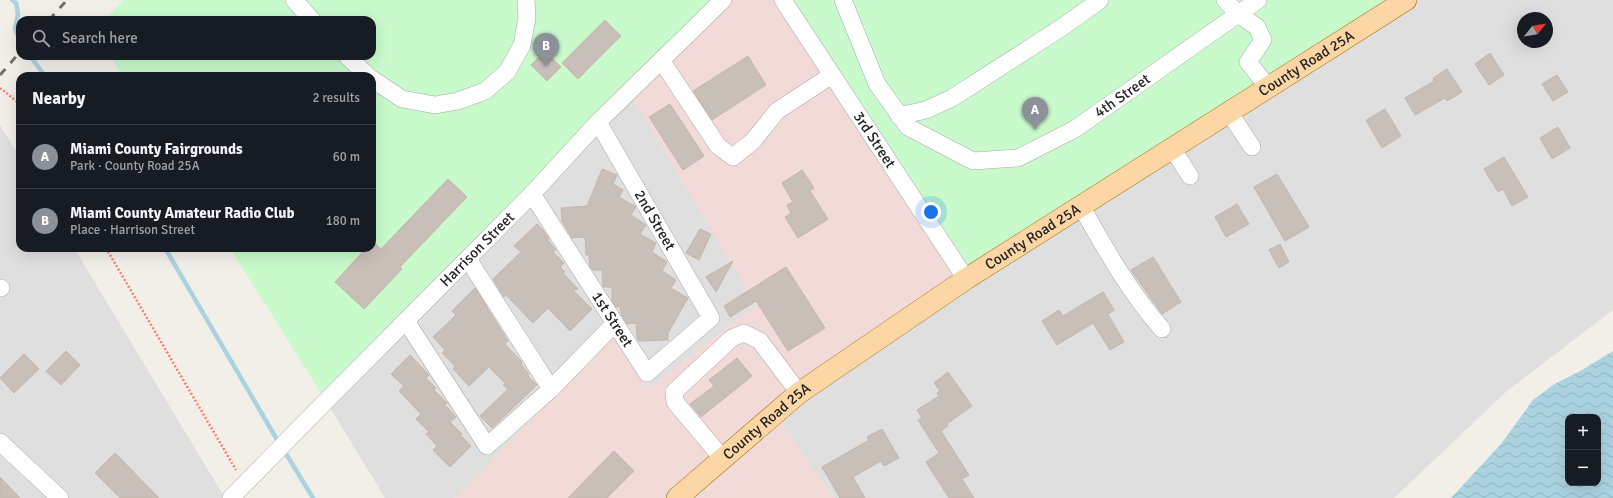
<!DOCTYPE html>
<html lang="en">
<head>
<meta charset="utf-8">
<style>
	:root { --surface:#171b24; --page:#20242c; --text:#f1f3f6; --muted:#9ea1a6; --line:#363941; --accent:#8c9099 }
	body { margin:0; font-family:Signika,sans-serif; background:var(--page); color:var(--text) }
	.controls { position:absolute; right:12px; bottom:12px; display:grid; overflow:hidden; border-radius:8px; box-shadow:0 4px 16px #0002 }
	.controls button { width:36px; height:36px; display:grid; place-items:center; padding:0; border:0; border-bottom:1px solid var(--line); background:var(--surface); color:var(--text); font:20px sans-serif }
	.compass { position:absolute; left:1517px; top:12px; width:36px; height:36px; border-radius:50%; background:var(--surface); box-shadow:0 4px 16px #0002; rotate:60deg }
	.you { position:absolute; left:931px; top:212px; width:14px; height:14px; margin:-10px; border:3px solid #fff; border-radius:50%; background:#1a73e8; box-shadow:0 0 0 6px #1a73e833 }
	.badge { display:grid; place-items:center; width:26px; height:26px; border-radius:50%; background:var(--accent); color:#fff; font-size:13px; font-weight:700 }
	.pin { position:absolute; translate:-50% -33px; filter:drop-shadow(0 1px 2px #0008) }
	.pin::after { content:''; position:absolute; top:21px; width:14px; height:12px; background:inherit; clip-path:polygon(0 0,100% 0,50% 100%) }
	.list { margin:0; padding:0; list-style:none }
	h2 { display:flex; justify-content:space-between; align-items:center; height:52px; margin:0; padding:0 16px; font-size:17px }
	h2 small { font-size:13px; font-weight:400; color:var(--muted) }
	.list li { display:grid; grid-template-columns:26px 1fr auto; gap:12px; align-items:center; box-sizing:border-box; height:64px; padding:0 16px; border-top:1px solid var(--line) }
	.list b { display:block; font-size:15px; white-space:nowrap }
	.list p { margin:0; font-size:13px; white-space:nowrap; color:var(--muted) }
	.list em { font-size:13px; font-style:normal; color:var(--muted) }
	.icon { flex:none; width:22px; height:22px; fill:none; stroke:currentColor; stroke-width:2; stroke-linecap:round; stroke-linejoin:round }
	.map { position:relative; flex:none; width:1613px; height:498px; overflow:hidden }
	.search { position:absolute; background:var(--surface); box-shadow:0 4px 16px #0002; left:16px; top:16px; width:360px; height:44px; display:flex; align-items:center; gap:10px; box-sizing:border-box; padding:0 14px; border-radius:12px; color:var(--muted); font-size:15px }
	.panel { position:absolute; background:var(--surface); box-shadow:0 4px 16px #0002; left:16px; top:72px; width:360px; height:180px; border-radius:12px }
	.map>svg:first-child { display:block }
	.residential { fill:#e0dfdf; fill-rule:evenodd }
	.commercial { fill:#f2dad9 }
	.park { fill:#c8facc }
	.water { fill:url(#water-waves); fill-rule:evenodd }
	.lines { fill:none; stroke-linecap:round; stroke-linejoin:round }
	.stream { stroke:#aad3df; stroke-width:4.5 }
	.building { fill:#c7bfb8; stroke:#c4b6ab }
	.minor-casing { stroke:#a9a9a9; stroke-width:18 }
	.major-casing { stroke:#a06b00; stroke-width:22 }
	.path { stroke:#fa8072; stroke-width:2.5; stroke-dasharray:2 2; stroke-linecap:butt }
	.minor { stroke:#fff; stroke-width:17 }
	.major { stroke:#fcd6a4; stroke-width:21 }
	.rail { stroke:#707070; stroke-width:3; stroke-dasharray:8 8; stroke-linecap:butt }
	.labels { text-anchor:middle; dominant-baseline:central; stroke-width:3; stroke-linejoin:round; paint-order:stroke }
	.street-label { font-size:15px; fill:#222; stroke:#fff }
</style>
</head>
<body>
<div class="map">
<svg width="1613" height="498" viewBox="0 0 1613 498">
	<defs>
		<pattern id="water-waves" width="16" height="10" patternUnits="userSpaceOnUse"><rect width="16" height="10" fill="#aad3df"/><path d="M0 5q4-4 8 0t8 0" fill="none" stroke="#92b5bf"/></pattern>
	</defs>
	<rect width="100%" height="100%" fill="#f2efe9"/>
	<!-- residential -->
	<g class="residential">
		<path d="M1406,0h207v310l-106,81 -113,107h-560l-59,-84zM1523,18h24v24h-24z"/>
		<polygon points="629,92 757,305 648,389 613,338 454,498 385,498 326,401"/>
		<polygon points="0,125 20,158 20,248 74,248 225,498 0,498"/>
	</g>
	<!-- commercial -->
	<polygon class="commercial" points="723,0 783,0 966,279 776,414 834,498 454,498 613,337 648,389 756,305 629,92"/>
	<!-- park -->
	<g class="park">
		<polygon points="123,0 723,0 326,401 230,248 372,248 372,76 123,76 110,56 372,56 372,20 105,20"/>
		<polygon points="783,0 1406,0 966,279"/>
	</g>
	<!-- water -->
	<path class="water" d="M1613,351v147h-162l50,-54 32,-44 20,-15 29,-15zM1568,417h30v66h-30z"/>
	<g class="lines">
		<!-- stream -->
		<g class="stream">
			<polyline points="12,0 16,3 18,14 15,29 20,41"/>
			<polyline points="30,56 45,76"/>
			<polyline points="165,248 279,443"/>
			<polyline points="283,449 313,498"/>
		</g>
	</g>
	<!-- building -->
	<g class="building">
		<polygon points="605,20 621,36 578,79 562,63"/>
		<polygon points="545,51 561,67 547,81 531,65"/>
		<polygon points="1490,53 1504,75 1489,85 1475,64"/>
		<polygon points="748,56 766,85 712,120 693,91"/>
		<polygon points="1447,69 1462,92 1447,101 1445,98 1415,115 1405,98 1434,81 1433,78"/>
		<polygon points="1557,75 1568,92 1553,101 1542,84"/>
		<polygon points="670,104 704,156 683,170 649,117"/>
		<polygon points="1385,109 1401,136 1382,148 1366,120"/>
		<polygon points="1558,127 1570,148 1552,159 1540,138"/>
		<polygon points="1504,157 1528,197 1512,206 1503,189 1498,192 1484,169"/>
		<polygon points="602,169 617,175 613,184 623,190 619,197 636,207 631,215 646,225 640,234 656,243 652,252 667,262 662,271 676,280 671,288 688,298 668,333 668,340 639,341 637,338 636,323 627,324 621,314 620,306 616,307 612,301 612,287 603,287 602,270 593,270 590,267 589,255 586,255 585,237 572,238 562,221 561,208 587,206"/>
		<polygon points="802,170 814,188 810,191 828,219 798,238 785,217 791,213 787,205 793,202 782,183"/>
		<polygon points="1277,174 1309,227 1285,241 1254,187"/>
		<polygon points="448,179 467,197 400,267 402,269 364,309 335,282 366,248 372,248 373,241 381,249"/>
		<polygon points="1237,204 1249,224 1226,237 1215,217"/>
		<polygon points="537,224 543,230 549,239 547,239 556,250 553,252 564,263 560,267 565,272 562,272 578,289 573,290 592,309 570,331 548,308 533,323 506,295 504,297 493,279 521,252 514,246"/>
		<polygon points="700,229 711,234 699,260 686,253"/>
		<polygon points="1280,244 1289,262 1279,268 1269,250"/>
		<polygon points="1153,257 1181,302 1162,314 1131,270"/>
		<polygon points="733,261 716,292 706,277"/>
		<polygon points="786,267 825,328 788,351 756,301 730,317 724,306"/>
		<polygon points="475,288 508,341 505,344 522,362 521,364 529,374 528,376 537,385 492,428 480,416 508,389 503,385 505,383 489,367 469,386 453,369 455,366 442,353 445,350 433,337 456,315 452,311"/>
		<polygon points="1103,292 1114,310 1108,314 1124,342 1110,350 1093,323 1057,345 1042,321 1059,310 1063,316"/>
		<polygon points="66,351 80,365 61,385 46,371"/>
		<polygon points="24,354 39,369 14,393 0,378"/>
		<polygon points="410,355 429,375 426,378 436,388 434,390 447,403 445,405 456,417 450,422 462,434 460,435 471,446 450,467 433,450 437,446 426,434 429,432 416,419 421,414 399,391 404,386 391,374"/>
		<polygon points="737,358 752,376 701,417 690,404 714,386 709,380"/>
		<polygon points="948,372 972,406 947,424 948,426 941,431 969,475 962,479 974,498 949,498 926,462 939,453 918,420 922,418 917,410 939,396 937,393 940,391 934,383"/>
		<polygon points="882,429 899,458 884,466 881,461 853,477 865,498 840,498 822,467 869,440 867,437"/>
		<polygon points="614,451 634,471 607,498 568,498"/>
		<polygon points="115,453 159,498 120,498 95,473"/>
		<polygon points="0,477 20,498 0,498"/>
	</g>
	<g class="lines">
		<defs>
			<g id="minor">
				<polyline points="294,0 312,20"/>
				<path id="s1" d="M783,0l183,279"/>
				<path id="s2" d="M843,0l34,84 31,43 65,34 45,-3 57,-29 183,-129"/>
				<polyline points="1225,0 1238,14 1257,27 1263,40 1248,62 1268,87"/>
				<polyline points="347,56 368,76"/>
				<polyline points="661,60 718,146 733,157 753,141 777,111 832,75"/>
				<polyline points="372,79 402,99 435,105 458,101 485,91 507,72 522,45 527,18 526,0"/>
				<polyline points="1229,112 1252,147"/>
				<polyline points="899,116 926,110 952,98 1064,26 1100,0"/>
				<polyline points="1172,148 1190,176"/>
				<path id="s3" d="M532,194l115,179 64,-55 -113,-196"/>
				<path d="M1081,206c24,42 48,86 81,123"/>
				<polyline points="468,259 551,389"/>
				<polyline points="0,288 1,288"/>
				<polyline points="406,321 487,446 551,389 615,323"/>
				<polyline points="0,442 60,498"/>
				<polyline points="723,459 675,402 674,392 732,338 744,333 760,341 799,393"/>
				<path id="s4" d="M231,498l95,-97 206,-207 66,-72 125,-122"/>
			</g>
			<g id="major">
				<path id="s5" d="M677,498l122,-105 167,-114 440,-279"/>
			</g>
		</defs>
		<!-- minor casing -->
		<use href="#minor" class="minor-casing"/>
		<!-- major casing -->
		<use href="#major" class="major-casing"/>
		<!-- path -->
		<g class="path">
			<polyline points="0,88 20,104"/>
			<polyline points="106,248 236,470"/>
		</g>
		<!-- minor -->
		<use href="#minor" class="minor"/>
		<!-- major -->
		<use href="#major" class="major"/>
		<!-- rail -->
		<g class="rail">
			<polyline points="49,20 67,0"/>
			<polyline points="0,75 20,52"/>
		</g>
	</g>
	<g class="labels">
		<!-- street labels -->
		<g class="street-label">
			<text stroke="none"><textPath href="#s5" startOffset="766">County Road 25A</textPath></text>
			<text stroke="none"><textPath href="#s2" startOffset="384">4th Street</textPath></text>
			<text stroke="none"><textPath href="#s1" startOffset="167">3rd Street</textPath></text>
			<text transform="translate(655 220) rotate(60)">2nd Street</text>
			<text stroke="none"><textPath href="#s5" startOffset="442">County Road 25A</textPath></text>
			<text stroke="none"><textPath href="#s4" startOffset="350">Harrison Street</textPath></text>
			<text stroke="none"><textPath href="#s3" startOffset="149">1st Street</textPath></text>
			<text stroke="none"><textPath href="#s5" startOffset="118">County Road 25A</textPath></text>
		</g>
	</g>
</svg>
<div class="controls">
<button>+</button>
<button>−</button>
</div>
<svg class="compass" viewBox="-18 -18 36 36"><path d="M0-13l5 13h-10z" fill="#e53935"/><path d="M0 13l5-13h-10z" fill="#9ea1a6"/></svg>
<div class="you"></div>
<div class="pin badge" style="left:1035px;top:130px">A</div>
<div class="pin badge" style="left:546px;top:66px">B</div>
<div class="search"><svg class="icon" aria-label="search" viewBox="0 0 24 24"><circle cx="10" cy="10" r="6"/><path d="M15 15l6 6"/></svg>Search here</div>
<section class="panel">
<h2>Nearby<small>2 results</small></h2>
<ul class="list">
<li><span class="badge">A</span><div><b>Miami County Fairgrounds</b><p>Park · County Road 25A</p></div><em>60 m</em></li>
<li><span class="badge">B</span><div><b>Miami County Amateur Radio Club</b><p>Place · Harrison Street</p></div><em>180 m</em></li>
</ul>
</section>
</div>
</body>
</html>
